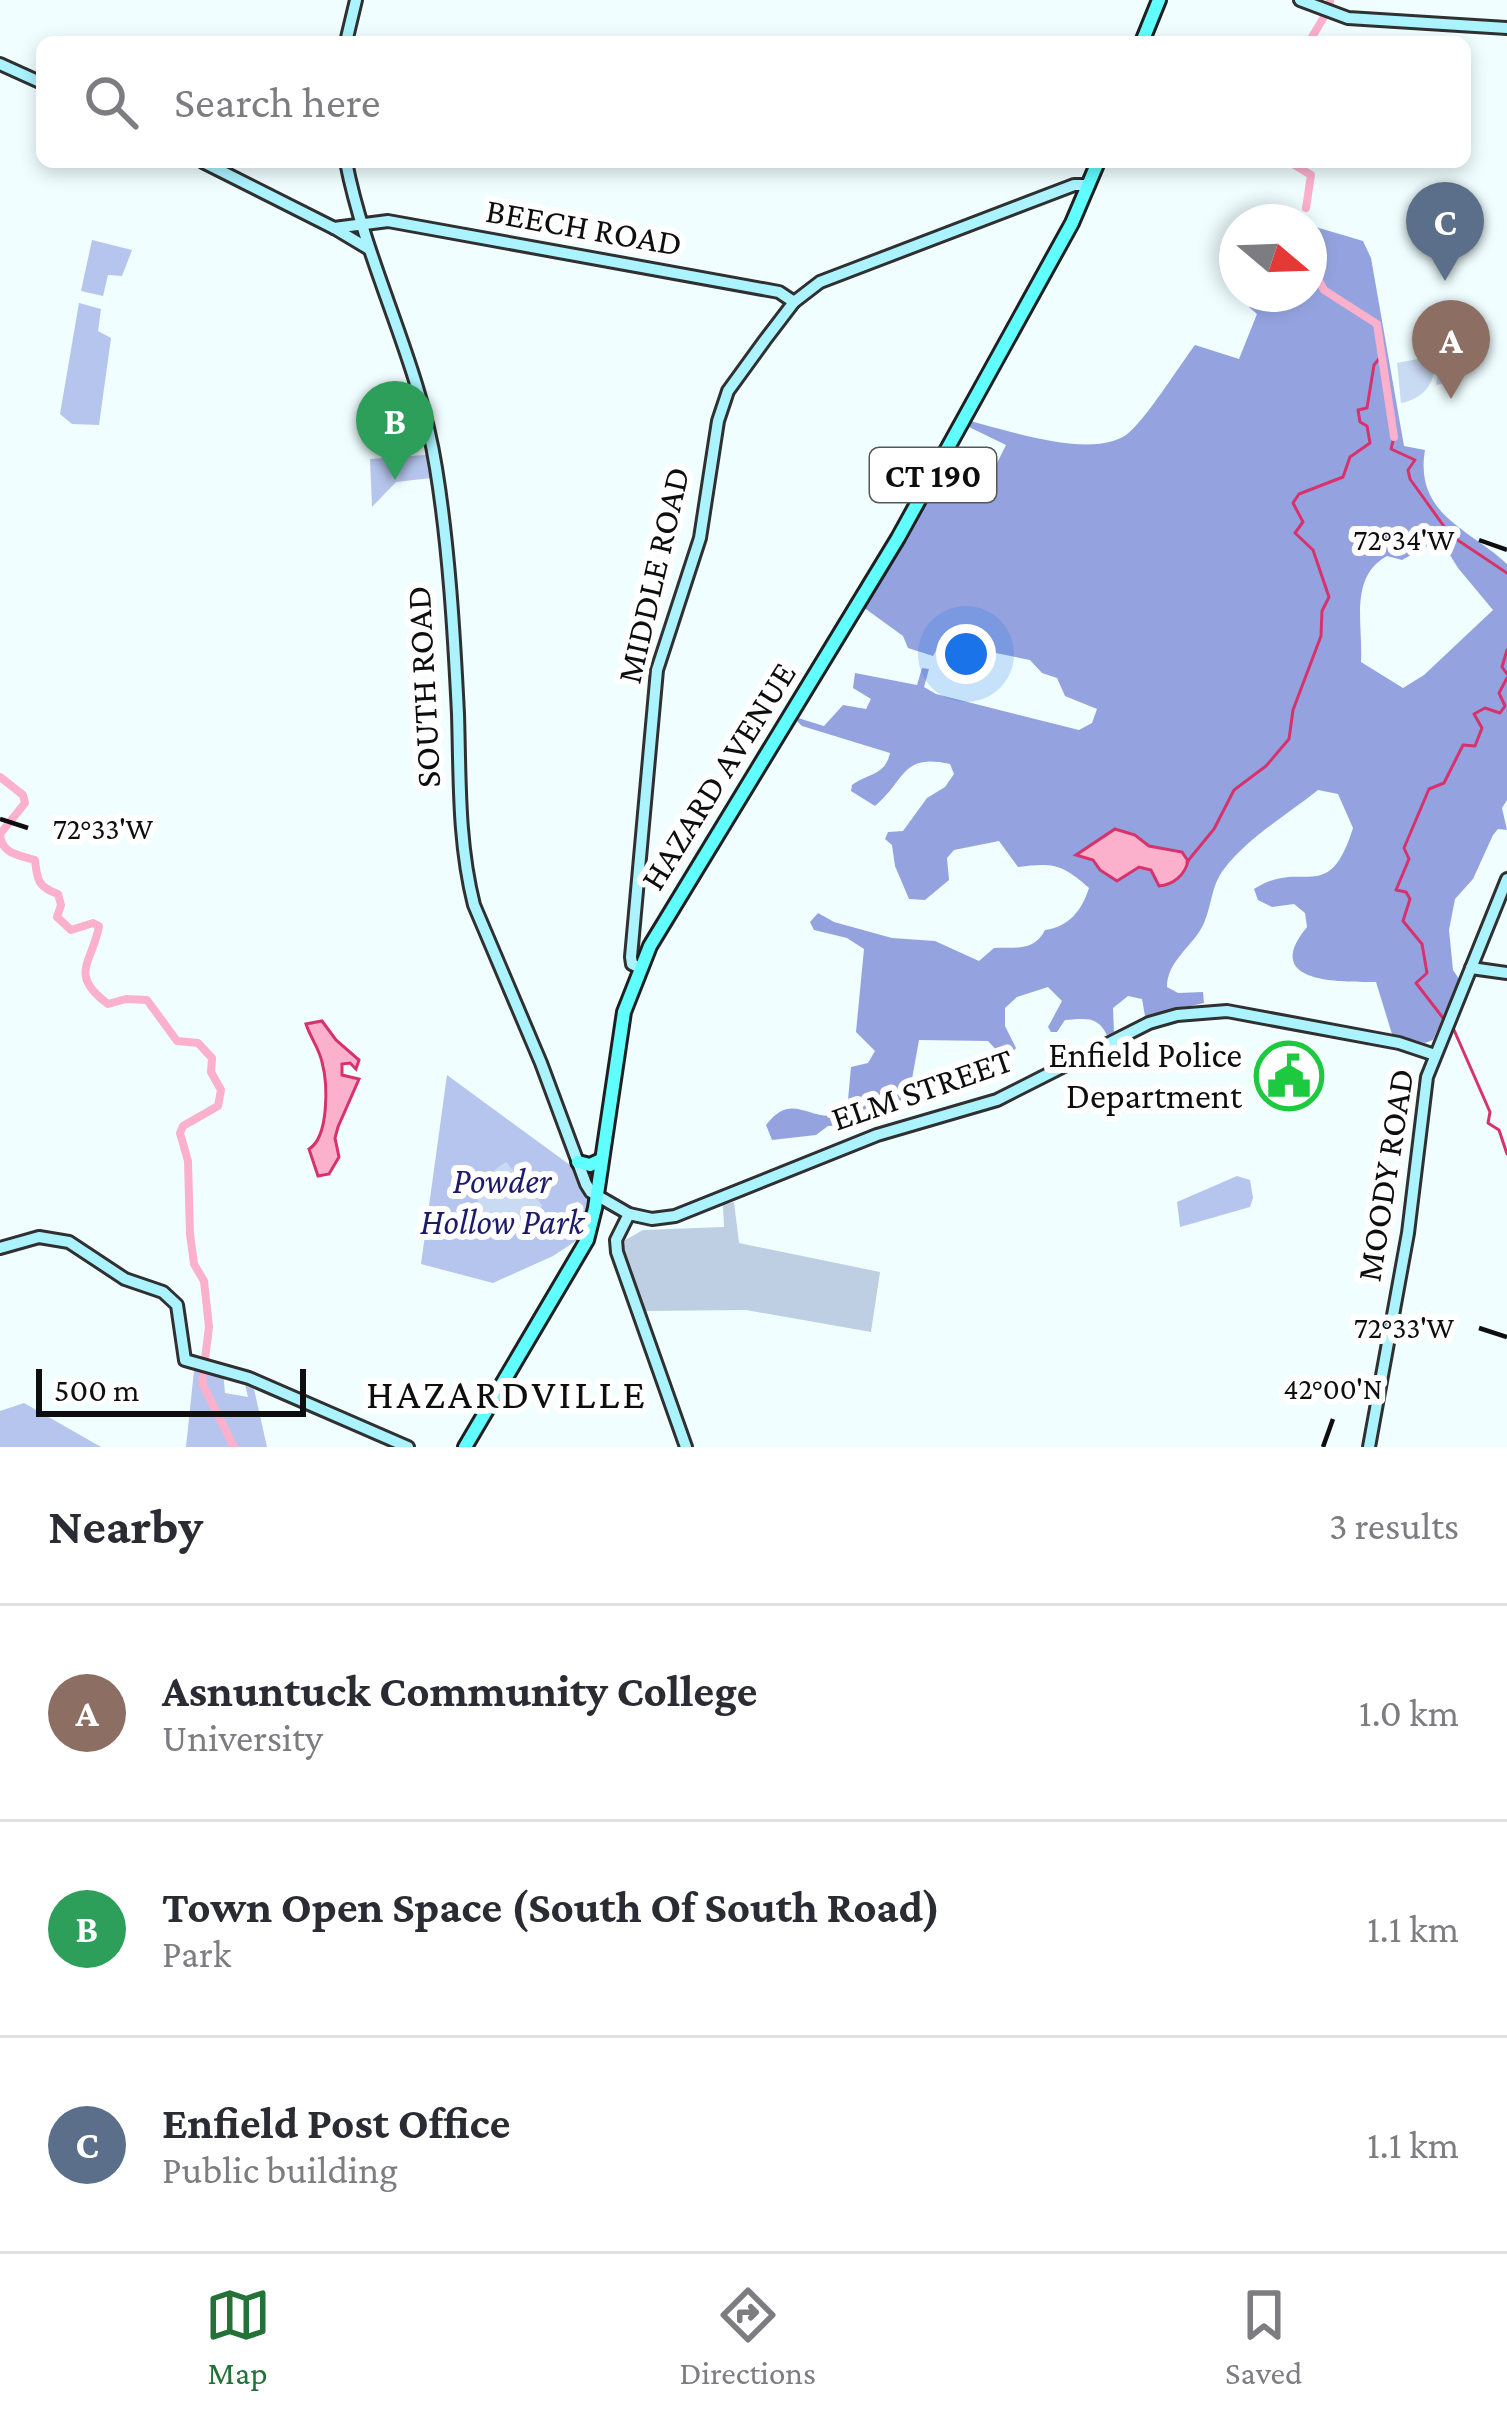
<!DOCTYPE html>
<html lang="en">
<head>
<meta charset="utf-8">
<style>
	:root { --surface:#fff; --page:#f7f7f7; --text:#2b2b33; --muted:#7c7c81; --line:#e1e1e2; --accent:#247238 }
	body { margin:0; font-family:"Crimson Pro",serif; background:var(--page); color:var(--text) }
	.compass { position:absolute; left:1219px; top:204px; width:108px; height:108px; border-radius:50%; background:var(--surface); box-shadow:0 6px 18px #0003; rotate:109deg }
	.scale { position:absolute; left:36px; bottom:30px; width:270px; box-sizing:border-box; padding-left:12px; border:6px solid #0e0e0e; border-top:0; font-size:33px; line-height:42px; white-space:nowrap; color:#0e0e0e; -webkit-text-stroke:9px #fff; paint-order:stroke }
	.you { position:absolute; left:966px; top:654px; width:42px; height:42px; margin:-30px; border:9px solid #fff; border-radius:50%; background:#1a73e8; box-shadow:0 0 0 18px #1a73e833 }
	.badge { display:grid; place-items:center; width:78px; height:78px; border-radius:50%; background:var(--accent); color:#fff; font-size:39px; font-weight:700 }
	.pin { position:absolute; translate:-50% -99px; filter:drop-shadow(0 3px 6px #0008) }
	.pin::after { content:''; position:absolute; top:63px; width:42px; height:36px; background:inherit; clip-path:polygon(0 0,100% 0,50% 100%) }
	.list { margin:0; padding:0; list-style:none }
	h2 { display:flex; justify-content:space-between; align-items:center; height:156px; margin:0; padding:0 48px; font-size:51px }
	h2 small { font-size:39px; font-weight:400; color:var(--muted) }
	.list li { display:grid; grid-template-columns:78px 1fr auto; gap:36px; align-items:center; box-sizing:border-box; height:216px; padding:0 48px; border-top:3px solid var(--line) }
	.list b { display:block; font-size:45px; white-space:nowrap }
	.list p { margin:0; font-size:39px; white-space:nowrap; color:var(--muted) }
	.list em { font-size:39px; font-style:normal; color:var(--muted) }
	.icon { flex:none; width:66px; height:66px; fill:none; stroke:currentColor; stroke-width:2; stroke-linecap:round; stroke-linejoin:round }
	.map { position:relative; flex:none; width:1507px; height:1447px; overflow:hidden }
	.search { position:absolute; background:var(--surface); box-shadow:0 6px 18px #0003; left:36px; right:36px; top:36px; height:132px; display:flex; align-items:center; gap:30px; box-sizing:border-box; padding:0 42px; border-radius:18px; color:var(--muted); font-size:45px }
	.sheet { height:804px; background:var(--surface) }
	nav { display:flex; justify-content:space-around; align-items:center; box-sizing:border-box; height:168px; border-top:3px solid var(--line); background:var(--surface); font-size:33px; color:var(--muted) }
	nav a { display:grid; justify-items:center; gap:6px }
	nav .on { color:var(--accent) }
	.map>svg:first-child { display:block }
	.green { fill:#b6c5ed }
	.forest { fill:#94a3df; fill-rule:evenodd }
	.cemetery { fill:#becee3 }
	.pitch { fill:#c9daf3 }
	.water { fill:#fbb0cc; stroke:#d7326c; stroke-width:3 }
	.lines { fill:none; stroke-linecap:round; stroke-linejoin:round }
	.stream { stroke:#d7326c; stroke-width:3 }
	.river { stroke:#fbb0cc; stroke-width:8 }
	.secondary-casing { stroke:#303030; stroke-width:16 }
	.primary-casing { stroke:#1f1f1f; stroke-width:18 }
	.secondary { stroke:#abf3ff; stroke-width:10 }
	.primary { stroke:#60feff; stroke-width:12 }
	.ticks { fill:none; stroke:#0e0e0e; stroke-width:4.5 }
	.labels { text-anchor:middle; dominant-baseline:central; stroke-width:12; stroke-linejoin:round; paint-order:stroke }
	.shield { fill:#fff; stroke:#565656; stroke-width:3 }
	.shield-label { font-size:33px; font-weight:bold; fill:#0e0e0e }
	.street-label { font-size:36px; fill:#0e0e0e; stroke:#fff }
	.poi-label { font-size:36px; fill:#0e0e0e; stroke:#fff; text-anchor:end }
	.park-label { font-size:36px; font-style:italic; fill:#1d196b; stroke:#fff }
	.quarter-label { font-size:42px; letter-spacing:3px; fill:#0e0e0e; stroke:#fff }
	.ticks-label { font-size:30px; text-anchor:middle; fill:#0e0e0e; stroke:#fff; stroke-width:12; stroke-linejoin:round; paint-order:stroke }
</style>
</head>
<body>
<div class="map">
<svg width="1507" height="1447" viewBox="0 0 1507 1447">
	<rect width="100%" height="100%" fill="#f0feff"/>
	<!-- green -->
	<g class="green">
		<polygon points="92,240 132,250 122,276 108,275 103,296 81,291"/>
		<polygon points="79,303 101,309 98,331 111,338 99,425 72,424 60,414"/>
		<polygon points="437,454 440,477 396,482 372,507 370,459"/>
		<polygon points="447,1075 574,1168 589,1201 582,1237 553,1256 493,1283 421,1264"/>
		<polygon points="1237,1176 1250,1180 1253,1198 1250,1207 1180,1227 1177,1202"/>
		<polygon points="195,1361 223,1370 225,1393 248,1397 243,1376 252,1380 267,1447 186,1447"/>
		<polygon points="24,1403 101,1447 0,1447 0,1411"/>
	</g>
	<!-- forest -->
	<path class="forest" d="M1309,225l54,16 8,17 33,188 21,4c-11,65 45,79 82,114v236l-5,8 5,22 -9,-1 -5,6 -20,44 -18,20 -6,31 4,40 6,9 -26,61 -8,3 -33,-9 -16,-52c-36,0 -116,2 -69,-55l-2,-14 -11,-9 -22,3 -14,-7 -4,-11c49,-32 74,19 99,-61l-15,-34 -20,-4c-31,25 -70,47 -94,79 -13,17 -12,36 -20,54 -10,23 -37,37 -37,64l11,6 25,-1 1,11 -59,13 -3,-17 -14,-3 -15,12 1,24 -7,3c-10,-20 -22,-16 -42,-15l-8,12h-6l-3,-5 14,-26 -14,-14 -31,10 -12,11v18l11,22 -7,8h-7l-14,-15 -69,-1 -11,61 -34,-2 1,10 -9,10 -17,6 -21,1 -12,9 -44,5 -6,-15c29,-38 46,4 81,-14l4,-44 17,-4 7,-12 -19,-19 8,-83 -17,-11 -33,-8 -4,-8 8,-9 16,9 58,16 43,3 44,20 15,-13c21,-1 40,4 51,-18 24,-3 37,-20 44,-42 -28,-25 -37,-25 -71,-21l-19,-26 -45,9 -7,8 2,22 -24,20 -16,-1 -14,-33 -3,-21 -7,-6 3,-7 15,-1 24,-33 18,-11 9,-13 -4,-10c-49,-11 -44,16 -75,42l-24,-15 1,-6c16,-12 33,-9 38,-32l-88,-27 -5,-5 1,-3 26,8 19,-21 23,4 5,-10 -18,-11 2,-15 62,12 5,-17 7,1 -5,18 12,7 143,36 13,-7 5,-14 -32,-13 -8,-18 -15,-5 -12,-13 -89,-18 -8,14 -25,-8 -5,-12 -40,-29 63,-110 46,6 13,-8 -35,-22 2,-5 37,11 17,-34 -39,-19 3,-5c40,10 120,38 156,14 19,-14 53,-69 69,-90l44,14 18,-45 -8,-7 5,-13h55zM1440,539l18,29 35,42 -69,65 -21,13 -42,-26c2,-39 -12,-85 26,-106l15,4z"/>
	<!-- cemetery -->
	<polygon class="cemetery" points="734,1202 739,1243 880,1272 871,1332 746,1310 642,1311 618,1244 643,1230 724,1227 723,1205"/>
	<!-- pitch -->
	<g class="pitch">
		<path d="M1459,344v10l-8,5 8,1 1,21 -24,4 2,-16 9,-9 -3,-13 -1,9 -9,1c3,24 -8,41 -33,46l-4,-40 37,-7v-8z"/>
		<polygon points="506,1162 542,1205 540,1212 492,1239 483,1225 477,1196 493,1171"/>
	</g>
	<!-- water -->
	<g class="water">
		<path d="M1115,829l20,6 14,11 33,6 6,9c-3,14 -15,24 -29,25l-8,-16 -12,-3 -22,14 -17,-11 -7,-10 -17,-5z"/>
		<path d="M322,1021l14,19 23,20 -3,9 -6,-6 -8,1v11l17,4 -21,48 -3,11 4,19 -10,17 -11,2 -9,-27c20,-12 19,-65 13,-87 -3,-14 -12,-25 -16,-38z"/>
	</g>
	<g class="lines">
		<!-- stream -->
		<g class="stream">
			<polyline points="1394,437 1391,449 1415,460 1408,470 1410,479 1448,532"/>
			<polyline points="1453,537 1507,573"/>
			<polyline points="1507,650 1502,667 1507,674"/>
			<polyline points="1187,862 1214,829 1234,790 1266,766 1289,739 1293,710 1321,636 1322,611 1329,597 1313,550 1295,533 1303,522 1293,503 1299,494 1343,477 1350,457 1370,443 1367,426 1360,422 1358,410 1367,408 1374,365 1382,355"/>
			<polyline points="1443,1018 1416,983 1427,973 1422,944 1403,921 1410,899 1406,892 1396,890 1409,859 1404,848 1429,789 1444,783 1463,745 1475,746 1482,728 1474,714 1485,708 1500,713 1505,706 1499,693 1507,678"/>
			<polyline points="1454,1030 1490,1112 1488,1123 1499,1130 1507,1154"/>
		</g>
		<!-- river -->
		<g class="river">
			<polyline points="1330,2 1330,0"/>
			<polyline points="1309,42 1324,17"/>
			<polyline points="1290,162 1311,175 1306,208"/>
			<polyline points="1309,262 1324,290 1377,324 1394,437"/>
			<path d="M0,777l23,18 2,8 -25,31c1,20 19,21 35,26 2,20 3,27 23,34l3,11 -4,12 14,13 22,-7 6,3c-7,38 -31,48 9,78l18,-5 21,1 30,41 21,2 14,15 -1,14 10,18 -3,16 -35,20 -3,7 8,28 2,73 4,30 10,17 5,46 -7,56 32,64"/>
		</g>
		<defs>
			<g id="secondary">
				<polyline points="1300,0 1348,18 1507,28"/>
				<polyline points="346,42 356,0"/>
				<polyline points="0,64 42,83"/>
				<polyline points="203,162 334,228 388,221 779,292 794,302"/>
				<path d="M346,162c21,106 73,198 90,306 13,80 18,165 22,246 2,65 0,128 16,191l67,158 45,121 5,8 38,22 23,5 23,-3 202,-81 120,-35 152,-77 28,-8 50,-4 172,32 36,12"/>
				<polyline points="334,228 369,249"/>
				<polyline points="640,968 632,964 631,957 657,670 700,538 718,421 728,391 765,340 794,302 820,282 1074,185 1089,185"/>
				<polyline points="1471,968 1507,973"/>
				<polyline points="629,1214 616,1240 617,1252 686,1447"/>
				<polyline points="0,1248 39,1237 69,1242 125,1279 163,1292 177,1305 185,1360 249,1378 408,1447"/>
				<polyline points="1369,1447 1408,1233 1427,1077 1507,879"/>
			</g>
			<g id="primary">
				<polyline points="1142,42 1159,0"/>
				<polyline points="578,1162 590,1165 601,1160"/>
				<polyline points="465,1447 587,1240 595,1208 624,1012 650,946 898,538 1072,223 1098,162"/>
			</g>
		</defs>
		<!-- secondary casing -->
		<use href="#secondary" class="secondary-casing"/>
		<!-- primary casing -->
		<use href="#primary" class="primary-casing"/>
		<!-- secondary -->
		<use href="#secondary" class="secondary"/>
		<!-- primary -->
		<use href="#primary" class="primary"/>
	</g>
	<!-- ticks -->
	<path class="ticks" d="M1479,540l28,10M0,819l28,9M1479,1328l28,9M1323,1447l10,-28"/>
	<!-- icons -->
	<defs>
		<symbol id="civic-ring" viewBox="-11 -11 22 22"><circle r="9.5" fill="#fff" stroke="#1cc93f" stroke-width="1.5"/><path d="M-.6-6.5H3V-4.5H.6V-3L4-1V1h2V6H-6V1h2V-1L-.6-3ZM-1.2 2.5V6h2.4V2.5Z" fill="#1cc93f"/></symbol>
	</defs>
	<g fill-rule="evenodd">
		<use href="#civic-ring" x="1251" y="1038" width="76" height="76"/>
	</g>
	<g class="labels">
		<!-- shield labels -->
		<rect class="shield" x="870" y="448" width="126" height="54" rx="9"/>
		<g class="shield-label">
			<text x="933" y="475">CT 190</text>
		</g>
		<!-- street labels -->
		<g class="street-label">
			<text transform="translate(584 227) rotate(10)">BEECH ROAD</text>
			<text transform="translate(653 575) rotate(-77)">MIDDLE ROAD</text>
			<text transform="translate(423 687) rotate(-93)">SOUTH ROAD</text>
			<text transform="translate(718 776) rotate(-58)">HAZARD AVENUE</text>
			<text transform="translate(922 1089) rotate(-19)">ELM STREET</text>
			<text transform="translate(1385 1175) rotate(-81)">MOODY ROAD</text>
		</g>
		<!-- poi labels -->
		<g class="poi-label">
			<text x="1242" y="1055">Enfield Police<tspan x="1242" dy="41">Department</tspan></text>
		</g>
		<!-- park labels -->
		<g class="park-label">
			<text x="502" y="1181">Powder<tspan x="502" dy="41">Hollow Park</tspan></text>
		</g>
		<!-- quarter labels -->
		<g class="quarter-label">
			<text x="507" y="1393">HAZARDVILLE</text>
		</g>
	</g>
	<g class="ticks-label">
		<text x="1404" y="550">72°34'W</text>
		<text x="103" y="839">72°33'W</text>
		<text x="1404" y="1338">72°33'W</text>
		<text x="1333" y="1399">42°00'N</text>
	</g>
</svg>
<svg class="compass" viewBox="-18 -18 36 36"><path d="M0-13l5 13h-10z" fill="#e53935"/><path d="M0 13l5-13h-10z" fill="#7c7c81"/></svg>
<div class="scale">500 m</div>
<div class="you"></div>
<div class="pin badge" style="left:1451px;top:399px;background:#8d6e63">A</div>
<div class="pin badge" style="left:395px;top:480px;background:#2e9e5b">B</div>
<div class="pin badge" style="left:1445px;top:281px;background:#5c6f8a">C</div>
<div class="search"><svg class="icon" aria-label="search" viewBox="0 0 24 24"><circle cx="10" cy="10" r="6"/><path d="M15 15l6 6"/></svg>Search here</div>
</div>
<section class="sheet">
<h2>Nearby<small>3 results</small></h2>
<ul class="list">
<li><span class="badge" style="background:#8d6e63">A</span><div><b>Asnuntuck Community College</b><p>University</p></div><em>1.0 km</em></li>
<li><span class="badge" style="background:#2e9e5b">B</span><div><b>Town Open Space (South Of South Road)</b><p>Park</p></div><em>1.1 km</em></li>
<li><span class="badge" style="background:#5c6f8a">C</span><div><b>Enfield Post Office</b><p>Public building</p></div><em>1.1 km</em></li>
</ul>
</section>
<nav>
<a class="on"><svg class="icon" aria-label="map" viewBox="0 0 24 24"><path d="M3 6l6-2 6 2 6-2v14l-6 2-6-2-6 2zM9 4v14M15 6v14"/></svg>Map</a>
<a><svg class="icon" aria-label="directions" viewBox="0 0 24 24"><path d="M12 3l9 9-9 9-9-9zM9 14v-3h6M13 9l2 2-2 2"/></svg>Directions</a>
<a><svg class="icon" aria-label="saved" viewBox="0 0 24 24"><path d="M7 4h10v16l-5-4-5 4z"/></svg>Saved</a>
</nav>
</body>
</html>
